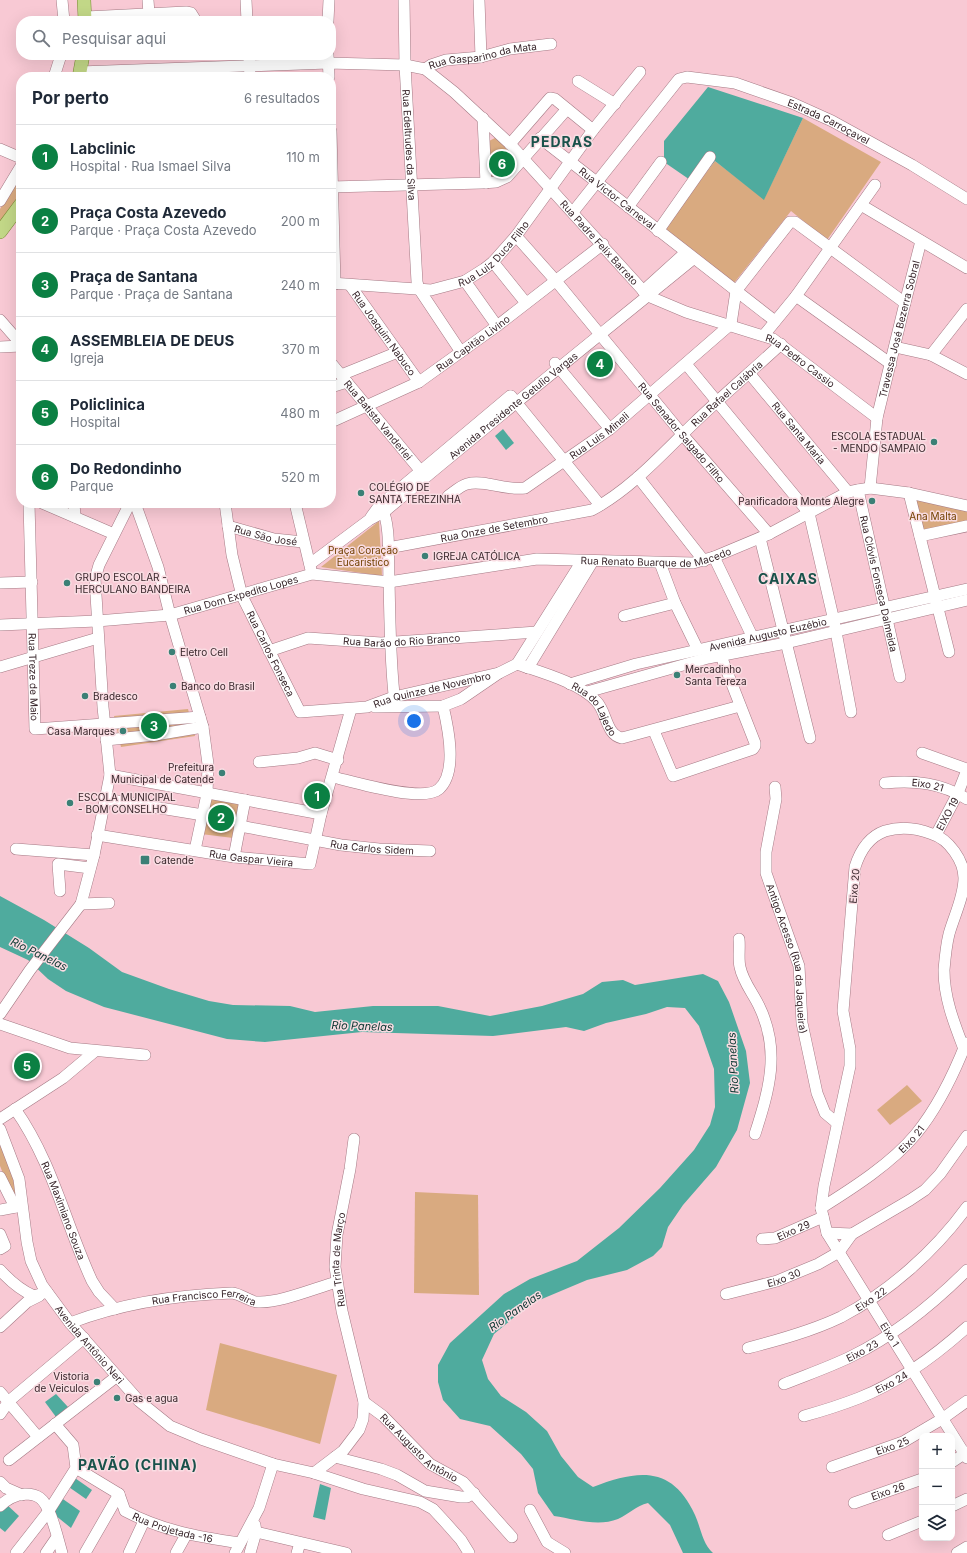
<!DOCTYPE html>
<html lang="pt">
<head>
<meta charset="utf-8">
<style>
	:root { --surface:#fff; --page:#f6f6f7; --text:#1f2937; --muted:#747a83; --line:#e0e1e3; --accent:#0b8043 }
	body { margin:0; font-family:Inter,sans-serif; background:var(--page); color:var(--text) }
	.controls { position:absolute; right:12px; bottom:12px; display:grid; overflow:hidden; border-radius:8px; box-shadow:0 4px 16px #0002 }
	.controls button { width:36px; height:36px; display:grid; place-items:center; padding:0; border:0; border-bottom:1px solid var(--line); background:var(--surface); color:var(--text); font:20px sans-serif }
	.you { position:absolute; left:414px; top:721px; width:14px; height:14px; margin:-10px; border:3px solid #fff; border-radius:50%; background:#1a73e8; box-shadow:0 0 0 6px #1a73e833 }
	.badge { display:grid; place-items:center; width:26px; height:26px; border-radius:50%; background:var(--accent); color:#fff; font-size:13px; font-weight:700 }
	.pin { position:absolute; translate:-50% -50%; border:2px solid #fff; box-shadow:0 1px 4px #0006 }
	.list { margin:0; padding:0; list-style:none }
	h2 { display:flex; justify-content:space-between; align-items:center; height:52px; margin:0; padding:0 16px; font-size:17px }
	h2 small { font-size:13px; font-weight:400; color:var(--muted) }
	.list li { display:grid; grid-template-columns:26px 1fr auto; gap:12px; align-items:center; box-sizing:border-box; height:64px; padding:0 16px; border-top:1px solid var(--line) }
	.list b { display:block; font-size:15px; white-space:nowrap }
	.list p { margin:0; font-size:13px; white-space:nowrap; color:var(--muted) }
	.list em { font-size:13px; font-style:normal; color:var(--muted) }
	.icon { flex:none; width:22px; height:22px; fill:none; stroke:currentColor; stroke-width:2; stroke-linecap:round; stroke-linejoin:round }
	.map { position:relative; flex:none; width:967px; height:1553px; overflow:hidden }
	.search { position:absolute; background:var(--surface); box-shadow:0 4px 16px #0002; left:16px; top:16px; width:320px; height:44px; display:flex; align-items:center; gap:10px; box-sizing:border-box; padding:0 14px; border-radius:16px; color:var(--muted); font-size:15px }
	.panel { position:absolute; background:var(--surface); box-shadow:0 4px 16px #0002; left:16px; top:72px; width:320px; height:436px; border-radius:16px }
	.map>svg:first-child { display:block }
	.green { fill:#d9aa80 }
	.water { fill:#4fab9e }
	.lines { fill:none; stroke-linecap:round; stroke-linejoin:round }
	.minor-casing { stroke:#a57a85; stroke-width:12 }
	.major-casing { stroke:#788833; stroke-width:14 }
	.minor { stroke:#fff; stroke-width:11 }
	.major { stroke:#c2d787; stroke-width:13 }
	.poi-dot { fill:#3b8076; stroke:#f9dce2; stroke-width:1.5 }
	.labels { text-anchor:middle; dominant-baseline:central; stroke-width:3; stroke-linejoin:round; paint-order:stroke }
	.street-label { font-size:10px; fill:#38262b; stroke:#f9dce2 }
	.poi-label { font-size:10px; fill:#38262b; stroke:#f9dce2; text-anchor:start }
	.park-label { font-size:10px; fill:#724101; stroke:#f9dce2 }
	.water-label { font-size:11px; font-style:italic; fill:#093630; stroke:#f9dce2 }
	.district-label { font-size:14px; font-weight:bold; letter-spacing:1px; fill:#19524b; stroke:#f9dce2 }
</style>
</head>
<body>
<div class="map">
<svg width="967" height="1553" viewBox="0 0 967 1553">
	<rect width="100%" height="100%" fill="#f8c9d4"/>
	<!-- green -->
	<g class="green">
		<polygon points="803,118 881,162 827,240 791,211 734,283 663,229 715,161 764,199"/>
		<polygon points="499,136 522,158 510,170 491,181 487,142"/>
		<polygon points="21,174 21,193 0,222 0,209"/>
		<polygon points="914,499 967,509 967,521 923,532"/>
		<polygon points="379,521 382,576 321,567"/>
		<polygon points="188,709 195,736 121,747 114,716"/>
		<polygon points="209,796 242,802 233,838 201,834"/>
		<polygon points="907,1085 922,1101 890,1125 877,1110"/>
		<polygon points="0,1139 12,1167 16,1198 12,1195 0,1166"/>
		<polygon points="415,1192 478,1195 479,1295 414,1293"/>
		<polygon points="220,1343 337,1375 320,1444 206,1410"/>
	</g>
	<!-- water -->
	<g class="water">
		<polygon points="708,87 803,118 764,200 715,161 696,184 664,162 664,141"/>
		<polygon points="503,429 514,443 506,450 495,436"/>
		<path d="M0,896l44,24 45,28 33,24 47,17 40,12 24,4 57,1 25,6 58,-6h65l52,10 52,-10 41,-12 19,-12 21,-2 12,5 68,-11 15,7 11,21 17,49 4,32 -13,47 -21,37 -33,38 -15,22 -6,20 -9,9 -26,14 -40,10 -57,24 -36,30 -12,26 6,19 13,17 25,16 21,19 14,25 17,21 15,10c45,-17 79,-22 102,28 6,13 7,28 18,38h-30l-13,-28 -22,-22c-12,3 -19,11 -30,16 -20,8 -44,0 -64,-3l-16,-23 -5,-24 -12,-15 -31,-28 -30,-7 -17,-19 -5,-18v-17l12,-22 54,-49 26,-15 47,-18 42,-33 41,-40 34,-38 16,-25 5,-18 -1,-38 -15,-43 -14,-18 -18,-1 -21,7 -40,9 -22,8 -18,-4 -73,9 -131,-4 -97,10 -38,-3 -123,-32 -38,-16 -18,-12 -20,-19 -28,-13z"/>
		<polygon points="56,1394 68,1407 56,1417 45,1402"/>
		<polygon points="72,1476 92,1490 86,1499 66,1485"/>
		<polygon points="320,1484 331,1488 325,1520 313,1517"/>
		<polygon points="60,1497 80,1511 71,1528 50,1511"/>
		<polygon points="5,1503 19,1516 5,1532 0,1528 0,1509"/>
	</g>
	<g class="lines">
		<defs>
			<g id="minor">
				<polyline points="62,0 64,21"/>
				<polyline points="148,0 149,14"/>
				<polyline points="246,0 247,21"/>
				<path id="s1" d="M404,0l1,65 12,217 2,7 42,63"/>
				<polyline points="479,0 481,57"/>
				<polyline points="86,17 186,12 191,13 196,21"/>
				<polyline points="328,21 329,0"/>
				<polyline points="249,55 250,77"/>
				<polyline points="328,55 329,77"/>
				<path id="s2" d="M425,69l6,-4 15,-5 35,-3 29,-8 41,-5"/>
				<path id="s3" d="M80,72l248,-9 77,2 20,4 29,23 56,52 138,152 38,16 87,27 104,79"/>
				<polyline points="54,77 61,55"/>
				<polyline points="578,81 615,104"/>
				<polyline points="483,118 486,183"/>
				<polyline points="331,131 335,284"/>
				<path id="s4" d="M540,138l235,183"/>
				<polyline points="510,144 550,98 555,99 593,130"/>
				<polyline points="0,149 21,158"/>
				<polyline points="331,187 482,183 496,182 507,177 567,109"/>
				<polyline points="0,201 21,166"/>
				<polyline points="861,205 967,268"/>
				<polyline points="628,207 661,162"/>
				<path id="s5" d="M573,212l102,-128 4,-5 8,-2 48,6 57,20 40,18 80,44 55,34"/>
				<polyline points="658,231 710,157"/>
				<path id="s6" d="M516,236l40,45 126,153 87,100"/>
				<polyline points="493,262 526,303"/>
				<polyline points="465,281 497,326"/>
				<path id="s7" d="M331,283l100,7 34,-9 19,-12 9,-7 23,-26 77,-106 47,-58"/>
				<path id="s8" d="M350,285l69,97"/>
				<polyline points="643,291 685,253"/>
				<polyline points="796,296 891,364"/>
				<polyline points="0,320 21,344"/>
				<polyline points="764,335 796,296 875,185"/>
				<polyline points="0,347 21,346"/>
				<polyline points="895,347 931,355 967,374"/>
				<polyline points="931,355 967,309"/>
				<path id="s9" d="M331,363l93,112"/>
				<polyline points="555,363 610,429"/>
				<polyline points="686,364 809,513 834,621 851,712"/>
				<path id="s10" d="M749,373l99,119"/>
				<polyline points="341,375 398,352"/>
				<polyline points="331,387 347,382"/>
				<polyline points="511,396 600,505"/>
				<path id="s11" d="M331,422l88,-40 78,-56 106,-82"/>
				<polyline points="638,477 704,561"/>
				<path id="s12" d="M870,488l7,-70 28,-115 16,-62"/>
				<path id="s13" d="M858,490l42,187"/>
				<polyline points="909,493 949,652"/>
				<path id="s14" d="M448,496c6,-4 12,-10 19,-12 17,-5 39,7 58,4l85,-59 121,-105 5,-33 54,-69h5l110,81"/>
				<path id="s15" d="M29,503l6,226 165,-12"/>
				<polyline points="42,503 114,534"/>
				<polyline points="74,503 75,517"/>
				<polyline points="135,503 158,567 170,615 203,727 208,764 207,794 195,850"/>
				<path id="s16" d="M225,503l7,52 10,41 58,116 67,-5 27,-10 105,-24"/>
				<polyline points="295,503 311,570"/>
				<path d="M381,508c10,12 7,55 8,72 1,40 1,84 6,123"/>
				<polyline points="371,517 379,506 510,396"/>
				<path id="s17" d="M228,526l46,13 29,3"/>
				<polyline points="920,536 967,526"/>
				<polyline points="760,538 810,738"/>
				<path id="s18" d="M388,548l204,-38c39,-21 70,-56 101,-86 29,-28 59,-53 88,-80"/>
				<polyline points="714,557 753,638"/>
				<polyline points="660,563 675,603 698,650"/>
				<path id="s19" d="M310,564l59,-44 15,-8c102,-86 206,-169 309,-253"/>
				<polyline points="0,583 32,582"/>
				<polyline points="624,616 675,603"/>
				<path id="s20" d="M0,625l97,-4 73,-6 142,-41 77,8 148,-23 156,4 21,-6 55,-23 79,-42 10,-2 12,-2 39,5 58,13"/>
				<path id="s21" d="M269,651l39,-13 73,5 156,-11"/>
				<path id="s22" d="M517,664c23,8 64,19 80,38 10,11 9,33 25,36l118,-32"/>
				<polyline points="0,667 98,638"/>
				<polyline points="528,668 593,561"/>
				<path id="s23" d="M570,684l66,-20 331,-75"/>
				<polyline points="587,692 708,658 786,643 967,600"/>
				<polyline points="375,707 443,706 461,699 499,673 517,664 582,561"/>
				<polyline points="654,731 673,776 753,749 755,746 755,743 721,656"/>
				<polyline points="106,740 155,735 203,727"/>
				<polyline points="922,753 967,769"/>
				<polyline points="259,762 298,758 315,753 338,760"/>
				<polyline points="110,775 321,814"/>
				<path d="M333,777c21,5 90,26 106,12 19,-17 9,-62 4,-83"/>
				<path id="s24" d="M885,783c30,-3 56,0 82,16"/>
				<path id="s25" d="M775,787l1,12 -10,53v21l33,93 3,57 15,70 8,20 12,10"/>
				<polyline points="105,799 203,815"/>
				<path id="s26" d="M240,826l101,19 38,4 51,2"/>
				<path id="s27" d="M97,835l137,22 76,7 11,-50 30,-105"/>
				<path id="s28" d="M936,835l22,-42 9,-23"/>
				<polyline points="16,849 94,855"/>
				<polyline points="234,857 245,800"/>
				<polyline points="60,891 58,864 90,868"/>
				<polyline points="81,904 109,903"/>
				<path d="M739,939c1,9 -1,20 1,28 3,15 13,26 19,39 22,45 10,84 -4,128"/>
				<polyline points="0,1014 30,970 81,904 94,855 110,775 103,707 95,579 99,565 130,503"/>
				<polyline points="0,1024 70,1048 145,1055"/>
				<path id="s29" d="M964,1049c-10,-26 -20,-51 -20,-79 1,-12 2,-24 5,-36 5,-18 15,-37 15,-56 0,-17 -15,-39 -32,-44 -15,-6 -31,-8 -47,-3 -17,6 -25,20 -30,36l-12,144 7,38v17l-26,120 -3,22 6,25 140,225"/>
				<path id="s30" d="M15,1109c37,52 51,116 77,172l7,11 16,17"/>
				<polyline points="0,1119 63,1078 94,1052"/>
				<path id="s31" d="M0,1129l19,50 8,63 4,19 11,24 28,38 69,78 31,25 31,13 72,25 41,9 49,16 57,13 13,7 12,13 16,18 8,13"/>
				<polyline points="0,1177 15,1207"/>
				<path id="s32" d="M821,1208c32,-20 71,-45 95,-74 22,-27 37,-58 50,-91"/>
				<polyline points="0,1210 21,1206"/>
				<polyline points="827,1233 852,1234"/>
				<polyline points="0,1234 5,1246 0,1249"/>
				<path id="s33" d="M762,1239l13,-1 48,-21"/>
				<path d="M0,1270c10,11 20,20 34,26l13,-4"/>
				<path id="s34" d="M726,1294l51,-13 41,-17 21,-12 13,-18 58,-34 15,-10 15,-16 27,-38"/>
				<path id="s35" d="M70,1323c52,-20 106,-28 162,-30 10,1 17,9 26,9 22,1 57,-14 79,-20"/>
				<polyline points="0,1327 27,1302 39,1296"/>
				<path id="s36" d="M748,1348c31,-8 64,-17 93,-31 48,-25 94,-66 126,-110"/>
				<path id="s37" d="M784,1384c22,-9 46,-17 68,-28 43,-21 81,-52 115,-86"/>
				<polyline points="0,1392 38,1437"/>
				<path id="s38" d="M364,1402l19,14 47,48 33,18 49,55"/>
				<polyline points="0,1414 9,1401 84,1338"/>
				<path id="s39" d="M804,1416c18,-5 37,-11 55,-18 40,-16 76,-42 108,-71"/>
				<polyline points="335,1457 381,1469 397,1475 425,1491 461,1497 467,1497 474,1493"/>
				<polyline points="9,1460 116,1377"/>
				<polyline points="952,1462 967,1452"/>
				<path id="s40" d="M832,1467l71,-25 39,-23 25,-18"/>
				<path id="s41" d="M76,1468l43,26 6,17c38,20 74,26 115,32"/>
				<path id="s42" d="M314,1473l29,-22 16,-21 4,-11 1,-17 -22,-91 -7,-44 2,-32 13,-66 4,-30"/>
				<polyline points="0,1482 6,1488 22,1495"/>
				<path id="s43" d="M854,1503l68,-24"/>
				<path d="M0,1506c7,-7 15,-11 25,-12 4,0 11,1 15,4 11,8 18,42 22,55"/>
				<polyline points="952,1506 967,1499"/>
				<polyline points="530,1510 547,1542 565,1553"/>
				<polyline points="256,1532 346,1553"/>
				<polyline points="888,1535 922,1521"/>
				<polyline points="16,1553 48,1512 76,1468 73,1445 55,1424"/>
				<polyline points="46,1553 57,1537"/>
				<polyline points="85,1553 119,1494"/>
				<polyline points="129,1553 144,1521"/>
				<polyline points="176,1553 186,1535"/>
				<polyline points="235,1553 259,1508 273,1464"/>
				<polyline points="250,1553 256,1532 255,1525"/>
				<polyline points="297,1553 300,1543"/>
				<polyline points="957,1553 967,1547"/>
			</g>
			<g id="major">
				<polyline points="84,0 85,21"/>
				<polyline points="79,77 83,55"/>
				<polyline points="0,232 21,204"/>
			</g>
		</defs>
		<!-- minor casing -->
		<use href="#minor" class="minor-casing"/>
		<!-- major casing -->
		<use href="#major" class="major-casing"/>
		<!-- minor -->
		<use href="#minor" class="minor"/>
		<!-- major -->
		<use href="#major" class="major"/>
	</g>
	<!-- markers -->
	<g class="poi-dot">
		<circle cx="934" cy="442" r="4"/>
		<circle cx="361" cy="493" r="4"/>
		<circle cx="872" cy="501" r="4"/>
		<circle cx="425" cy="556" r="4"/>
		<circle cx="67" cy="583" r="4"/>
		<circle cx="172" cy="652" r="4"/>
		<circle cx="677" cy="675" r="4"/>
		<circle cx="173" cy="686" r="4"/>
		<circle cx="85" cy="696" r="4"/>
		<circle cx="123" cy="731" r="4"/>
		<circle cx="222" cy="773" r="4"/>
		<circle cx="70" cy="803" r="4"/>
		<rect x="140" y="855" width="10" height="10" rx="2"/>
		<circle cx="97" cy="1382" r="4"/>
		<circle cx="117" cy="1398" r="4"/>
	</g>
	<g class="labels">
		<!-- street labels -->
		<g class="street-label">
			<text stroke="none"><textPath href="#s2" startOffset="60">Rua Gasparino da Mata</textPath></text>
			<text stroke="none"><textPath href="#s5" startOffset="328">Estrada Carroçavel</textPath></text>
			<text stroke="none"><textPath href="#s1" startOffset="145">Rua Edeltrudes da Silva</textPath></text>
			<text stroke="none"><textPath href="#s4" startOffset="98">Rua Victor Carneval</textPath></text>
			<text stroke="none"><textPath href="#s3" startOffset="592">Rua Padre Felix Barreto</textPath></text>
			<text stroke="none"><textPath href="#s7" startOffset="175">Rua Luiz Duca Filho</textPath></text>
			<text stroke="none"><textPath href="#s12" startOffset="162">Travessa José Bezerra Sobral</textPath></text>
			<text stroke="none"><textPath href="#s8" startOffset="59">Rua Joaquim Nabuco</textPath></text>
			<text stroke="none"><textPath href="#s11" startOffset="163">Rua Capitão Livino</textPath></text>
			<text stroke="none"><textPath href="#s3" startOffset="831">Rua Pedro Cassio</textPath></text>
			<text stroke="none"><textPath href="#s18" startOffset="386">Rua Rafael Calábria</textPath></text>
			<text stroke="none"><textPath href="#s19" startOffset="258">Avenida Presidente Getulio Vargas</textPath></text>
			<text stroke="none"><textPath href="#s9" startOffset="74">Rua Batista Vanderlei</textPath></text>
			<text stroke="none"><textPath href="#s6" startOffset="257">Rua Senador Salgado Filho</textPath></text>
			<text stroke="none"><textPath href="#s10" startOffset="78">Rua Santa Maria</textPath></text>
			<text stroke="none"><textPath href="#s14" startOffset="172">Rua Luis Mineli</textPath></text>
			<text stroke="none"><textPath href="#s18" startOffset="108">Rua Onze de Setembro</textPath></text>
			<text stroke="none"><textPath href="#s17" startOffset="39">Rua São José</textPath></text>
			<text stroke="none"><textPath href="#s20" startOffset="665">Rua Renato Buarque de Macedo</textPath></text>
			<text stroke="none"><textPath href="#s13" startOffset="96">Rua Clóvis Fonseca Dalmeida</textPath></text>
			<text stroke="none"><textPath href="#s20" startOffset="244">Rua Dom Expedito Lopes</textPath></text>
			<text stroke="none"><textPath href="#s23" startOffset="204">Avenida Augusto Euzébio</textPath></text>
			<text stroke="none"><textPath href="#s21" startOffset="135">Rua Barão do Rio Branco</textPath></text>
			<text stroke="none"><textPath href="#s16" startOffset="159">Rua Carlos Fonseca</textPath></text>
			<text stroke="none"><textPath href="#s15" startOffset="174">Rua Treze de Maio</textPath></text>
			<text stroke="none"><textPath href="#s16" startOffset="359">Rua Quinze de Novembro</textPath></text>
			<text stroke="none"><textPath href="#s22" startOffset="93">Rua do Lajedo</textPath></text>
			<text stroke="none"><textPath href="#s24" startOffset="43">Eixo 21</textPath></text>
			<text stroke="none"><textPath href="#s28" startOffset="24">EIXO 19</textPath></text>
			<text stroke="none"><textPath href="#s26" startOffset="134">Rua Carlos Sidem</textPath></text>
			<text stroke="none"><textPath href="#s27" startOffset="156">Rua Gaspar Vieira</textPath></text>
			<text transform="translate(854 886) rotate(-85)">Eixo 20</text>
			<text stroke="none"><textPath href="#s25" startOffset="176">Antigo Acesso (Rua da Jaqueira)</textPath></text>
			<text stroke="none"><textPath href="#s32" startOffset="114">Eixo 21</textPath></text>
			<text stroke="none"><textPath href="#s30" startOffset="113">Rua Maximiano Souza</textPath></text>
			<text stroke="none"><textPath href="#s33" startOffset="33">Eixo 29</textPath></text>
			<text stroke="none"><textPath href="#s42" startOffset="237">Rua Trinta de Março</textPath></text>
			<text stroke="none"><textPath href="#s34" startOffset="60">Eixo 30</textPath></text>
			<text stroke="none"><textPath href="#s36" startOffset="133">Eixo 22</textPath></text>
			<text stroke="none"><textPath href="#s35" startOffset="138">Rua Francisco Ferreira</textPath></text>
			<text stroke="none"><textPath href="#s29" startOffset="821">Eixo 1</textPath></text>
			<text stroke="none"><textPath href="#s31" startOffset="239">Avenida Antônio Neri</textPath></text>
			<text stroke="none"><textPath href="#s37" startOffset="85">Eixo 23</textPath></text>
			<text stroke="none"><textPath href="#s39" startOffset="94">Eixo 24</textPath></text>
			<text stroke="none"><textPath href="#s40" startOffset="64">Eixo 25</textPath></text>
			<text stroke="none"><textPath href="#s38" startOffset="72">Rua Augusto Antônio</textPath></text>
			<text stroke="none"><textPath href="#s43" startOffset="36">Eixo 26</textPath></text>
			<text stroke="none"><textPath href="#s41" startOffset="119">Rua Projetada -16</textPath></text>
		</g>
		<!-- poi labels -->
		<g class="poi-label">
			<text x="926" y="436" text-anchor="end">ESCOLA ESTADUAL<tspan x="926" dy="12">- MENDO SAMPAIO</tspan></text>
			<text x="369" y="487">COLÉGIO DE<tspan x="369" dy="12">SANTA TEREZINHA</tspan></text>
			<text x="864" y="501" text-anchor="end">Panificadora Monte Alegre</text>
			<text x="433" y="556">IGREJA CATÓLICA</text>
			<text x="75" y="577">GRUPO ESCOLAR -<tspan x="75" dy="12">HERCULANO BANDEIRA</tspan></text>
			<text x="180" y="652">Eletro Cell</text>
			<text x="685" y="669">Mercadinho<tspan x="685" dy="12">Santa Tereza</tspan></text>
			<text x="181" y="686">Banco do Brasil</text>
			<text x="93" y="696">Bradesco</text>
			<text x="115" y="731" text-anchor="end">Casa Marques</text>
			<text x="214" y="767" text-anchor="end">Prefeitura<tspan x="214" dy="12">Municipal de Catende</tspan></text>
			<text x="78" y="797">ESCOLA MUNICIPAL<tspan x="78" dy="12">- BOM CONSELHO</tspan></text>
			<text x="154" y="860">Catende</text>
			<text x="89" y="1376" text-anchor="end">Vistoria<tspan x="89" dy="12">de Veiculos</tspan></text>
			<text x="125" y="1398">Gas e agua</text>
		</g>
		<!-- park labels -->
		<g class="park-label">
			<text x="933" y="516">Ana Malta</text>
			<text x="363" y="550">Praça Coração<tspan x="363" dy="12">Eucaristico</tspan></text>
		</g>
		<!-- water labels -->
		<g class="water-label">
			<text transform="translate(39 954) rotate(26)">Rio Panelas</text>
			<text transform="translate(362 1026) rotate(2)">Rio Panelas</text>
			<text transform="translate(733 1063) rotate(-93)">Rio Panelas</text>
			<text transform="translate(515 1311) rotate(-35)">Rio Panelas</text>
		</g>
		<!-- district labels -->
		<g class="district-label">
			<text x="562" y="141">PEDRAS</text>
			<text x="788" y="578">CAIXAS</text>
			<text x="138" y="1464">PAVÃO (CHINA)</text>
		</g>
	</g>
</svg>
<div class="controls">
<button>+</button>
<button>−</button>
<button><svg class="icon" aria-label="layers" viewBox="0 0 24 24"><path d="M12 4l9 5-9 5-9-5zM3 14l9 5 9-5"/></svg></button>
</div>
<div class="you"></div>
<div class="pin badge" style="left:317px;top:796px">1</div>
<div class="pin badge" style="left:221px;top:818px">2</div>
<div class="pin badge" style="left:154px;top:726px">3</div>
<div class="pin badge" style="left:600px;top:364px">4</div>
<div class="pin badge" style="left:27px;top:1066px">5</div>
<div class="pin badge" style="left:502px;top:164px">6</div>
<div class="search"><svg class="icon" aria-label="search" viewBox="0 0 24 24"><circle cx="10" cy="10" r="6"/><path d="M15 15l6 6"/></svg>Pesquisar aqui</div>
<section class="panel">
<h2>Por perto<small>6 resultados</small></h2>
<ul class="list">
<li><span class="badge">1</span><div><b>Labclinic</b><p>Hospital · Rua Ismael Silva</p></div><em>110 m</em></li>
<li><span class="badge">2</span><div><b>Praça Costa Azevedo</b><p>Parque · Praça Costa Azevedo</p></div><em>200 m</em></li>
<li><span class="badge">3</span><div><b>Praça de Santana</b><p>Parque · Praça de Santana</p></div><em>240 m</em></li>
<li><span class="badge">4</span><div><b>ASSEMBLEIA DE DEUS</b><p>Igreja</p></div><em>370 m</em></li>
<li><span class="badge">5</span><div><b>Policlinica</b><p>Hospital</p></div><em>480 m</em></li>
<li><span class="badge">6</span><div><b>Do Redondinho</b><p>Parque</p></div><em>520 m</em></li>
</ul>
</section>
</div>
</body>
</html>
